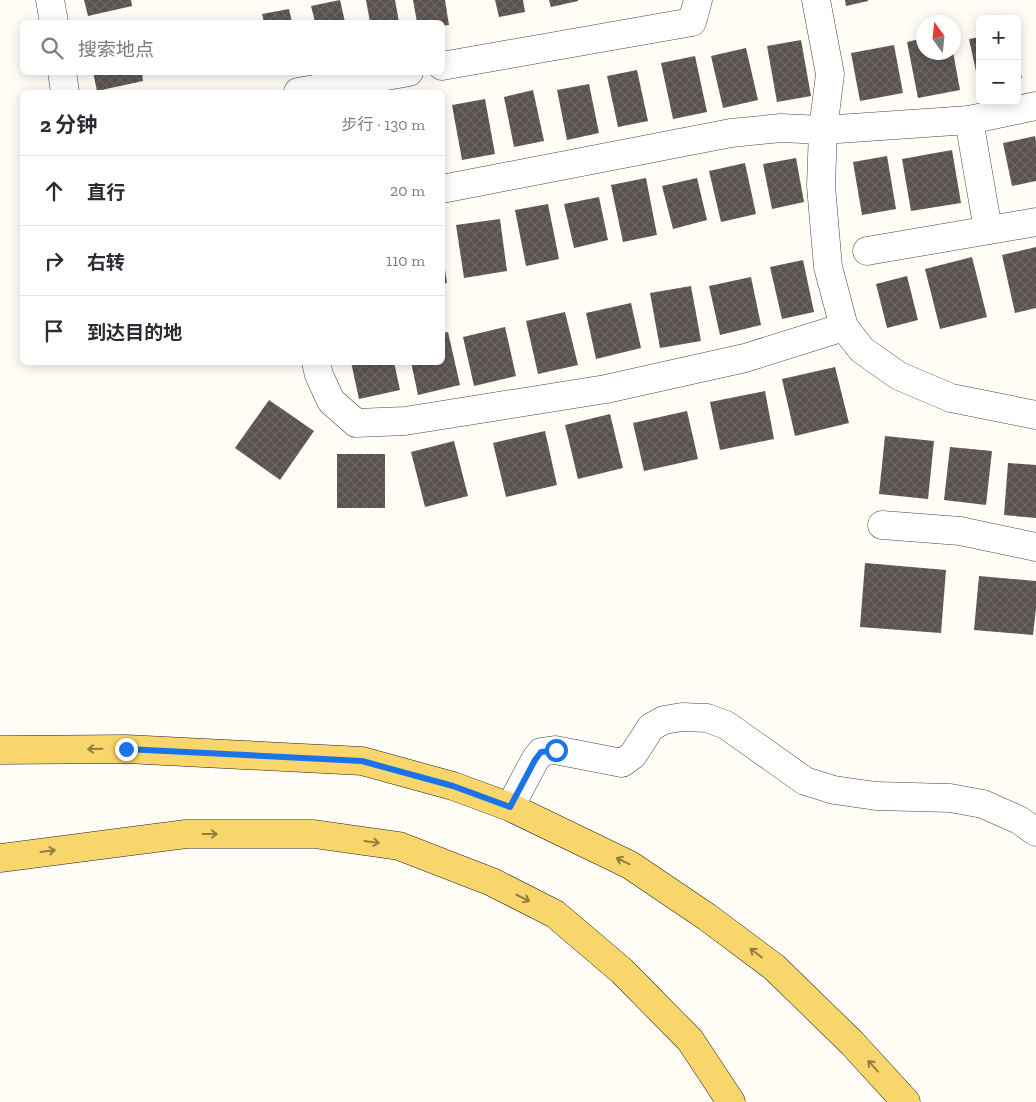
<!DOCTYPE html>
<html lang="zh">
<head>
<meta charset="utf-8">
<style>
	:root { --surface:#fff; --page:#f2f2f3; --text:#2b2b33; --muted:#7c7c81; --line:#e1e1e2 }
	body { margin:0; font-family:"Zilla Slab","Noto Sans SC",serif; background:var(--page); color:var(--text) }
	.controls { position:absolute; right:15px; top:15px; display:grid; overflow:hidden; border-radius:8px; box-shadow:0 2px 12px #0003 }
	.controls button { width:45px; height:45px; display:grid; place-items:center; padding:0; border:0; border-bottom:1px solid var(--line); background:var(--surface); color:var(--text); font:25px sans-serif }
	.compass { position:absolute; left:916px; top:15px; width:45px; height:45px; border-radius:50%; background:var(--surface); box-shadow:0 2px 12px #0003; rotate:345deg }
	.stop { position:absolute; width:15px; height:15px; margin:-11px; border:4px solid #1a73e8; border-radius:50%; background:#fff }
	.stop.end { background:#1a73e8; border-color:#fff; box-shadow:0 1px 5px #0008 }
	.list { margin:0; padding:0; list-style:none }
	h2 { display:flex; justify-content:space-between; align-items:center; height:65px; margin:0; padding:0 20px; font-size:21px }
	h2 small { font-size:16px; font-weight:400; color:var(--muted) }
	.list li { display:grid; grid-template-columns:32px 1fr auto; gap:15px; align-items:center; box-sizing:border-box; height:70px; padding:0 20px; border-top:1px solid var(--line) }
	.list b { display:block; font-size:19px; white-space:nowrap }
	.list em { font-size:16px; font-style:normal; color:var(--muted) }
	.icon { flex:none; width:28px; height:28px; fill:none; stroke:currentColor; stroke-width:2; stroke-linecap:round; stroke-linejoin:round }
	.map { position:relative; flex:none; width:1036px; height:1102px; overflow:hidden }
	.search { position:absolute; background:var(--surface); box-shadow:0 2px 12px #0003; left:20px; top:20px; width:425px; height:55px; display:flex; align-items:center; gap:12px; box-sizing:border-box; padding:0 18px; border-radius:8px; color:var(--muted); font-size:19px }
	.panel { position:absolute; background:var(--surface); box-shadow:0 2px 12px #0003; left:20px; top:90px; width:425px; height:275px; border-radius:8px }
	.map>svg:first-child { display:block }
	.building { fill:url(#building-cross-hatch) }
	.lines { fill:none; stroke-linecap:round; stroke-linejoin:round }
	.minor-casing { stroke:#444; stroke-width:29 }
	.major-casing { stroke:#222; stroke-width:29 }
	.minor { stroke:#fff; stroke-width:28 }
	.major { stroke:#f9d66b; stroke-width:28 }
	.oneway { stroke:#917d42 }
	.route { stroke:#1a73e8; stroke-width:6 }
</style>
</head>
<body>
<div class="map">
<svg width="1036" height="1102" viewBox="0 0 1036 1102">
	<defs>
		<pattern id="building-cross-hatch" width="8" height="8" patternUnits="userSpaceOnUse" patternTransform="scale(1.25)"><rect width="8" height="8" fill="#5a524d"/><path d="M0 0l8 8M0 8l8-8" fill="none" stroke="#6d6662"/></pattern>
	</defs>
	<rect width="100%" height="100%" fill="#fffdf5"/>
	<!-- building -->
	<g class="building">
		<polygon points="84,0 131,0 132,6 88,16"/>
		<polygon points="340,0 345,22 315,22 311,6"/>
		<polygon points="366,0 395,0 399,22 370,22"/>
		<polygon points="413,0 445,0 449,25 442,26 442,22 417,22"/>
		<polygon points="495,0 523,0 525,12 499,17"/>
		<polygon points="549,0 578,0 578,1 551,7"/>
		<polygon points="845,0 868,0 868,1 846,6"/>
		<polygon points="289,9 292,22 264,22 262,14"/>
		<polygon points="980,37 980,85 979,85 969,39"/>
		<polygon points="924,38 924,52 953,52 960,90 918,98 907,42"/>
		<polygon points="801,40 811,96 777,102 767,46"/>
		<polygon points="894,45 903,93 860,101 851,53"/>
		<polygon points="746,48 758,100 723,108 711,56"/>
		<polygon points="695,56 707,112 673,119 661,63"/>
		<polygon points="1017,60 1022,78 1017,79"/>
		<polygon points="637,70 648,121 618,127 607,76"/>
		<polygon points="93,72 142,72 143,81 97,91"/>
		<polygon points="589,84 599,133 567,140 557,90"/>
		<polygon points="533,90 544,141 514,147 504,97"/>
		<polygon points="485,99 495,154 462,160 452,105"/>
		<polygon points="1035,136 1036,142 1036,181 1012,186 1003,143"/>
		<polygon points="952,150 961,203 911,211 902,159"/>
		<polygon points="887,156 896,209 862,215 853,162"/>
		<polygon points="796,158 804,202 772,209 763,164"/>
		<polygon points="745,163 756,214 721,222 709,171"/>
		<polygon points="646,178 657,235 623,242 611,185"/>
		<polygon points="697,178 707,220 673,229 662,186"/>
		<polygon points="599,197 608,240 574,248 564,204"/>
		<polygon points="548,204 559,259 526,266 515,210"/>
		<polygon points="500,219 507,271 464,278 456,225"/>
		<polygon points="1036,247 1036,308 1015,313 1002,255"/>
		<polygon points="972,257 987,317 940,329 925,269"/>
		<polygon points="803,260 814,312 782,319 770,267"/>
		<polygon points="442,262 444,262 447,283 442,284"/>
		<polygon points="907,276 918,320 887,328 876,284"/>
		<polygon points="751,277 761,325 720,335 709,286"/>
		<polygon points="691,286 701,341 660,348 650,293"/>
		<polygon points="631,303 641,348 596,359 586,313"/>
		<polygon points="565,312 578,365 538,374 526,321"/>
		<polygon points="505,327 516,376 474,386 463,337"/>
		<polygon points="448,332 460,385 418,395 411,362 442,362 442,333"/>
		<polygon points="351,362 394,362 400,390 359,399"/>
		<polygon points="835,367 849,423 795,436 782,379"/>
		<polygon points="765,391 774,439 720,450 710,402"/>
		<polygon points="269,400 314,431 280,480 235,448"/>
		<polygon points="687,411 698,459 644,471 633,423"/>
		<polygon points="610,414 623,468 578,479 565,425"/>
		<polygon points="545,431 557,485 506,497 493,443"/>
		<polygon points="885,436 934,441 928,499 879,494"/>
		<polygon points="454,441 468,496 425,507 411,452"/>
		<polygon points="950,447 992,451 986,505 944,500"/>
		<rect x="337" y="454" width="48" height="54"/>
		<polygon points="1008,463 1036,465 1036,518 1004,515"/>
		<polygon points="865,563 946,570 941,633 860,627"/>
		<polygon points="979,576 1036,581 1036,608 1033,635 974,630"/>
	</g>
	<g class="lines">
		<defs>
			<g id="minor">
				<polyline points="50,0 54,22"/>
				<polyline points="816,0 830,74 823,130 821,186 828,267 844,327 862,350 899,376 951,398 1036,415"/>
				<polyline points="442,66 692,22 698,0"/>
				<polyline points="62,72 65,92"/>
				<polyline points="298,92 409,72"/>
				<polyline points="969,120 988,230"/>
				<polyline points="442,189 731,133 781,128 823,130 969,120 1036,106"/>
				<polyline points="867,251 1036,222"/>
				<polyline points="316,362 319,375 331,401 356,423 405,421 606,389 745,358 844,327"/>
				<polyline points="882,525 960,531 1036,547"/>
				<polyline points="510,807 535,760 541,752 555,750 622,763 633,755 651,727 664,720 682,717 707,718 726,725 805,781 834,790 876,796 950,798 983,804 1019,820 1036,832"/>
			</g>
			<g id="major">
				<polyline points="0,750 126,749 362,761 453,786 510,807 630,865 707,917 774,967 852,1043 906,1102"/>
				<polyline points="0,858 186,834 314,834 399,846 492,882 555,914 622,971 690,1040 731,1102"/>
			</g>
		</defs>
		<!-- minor casing -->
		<use href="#minor" class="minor-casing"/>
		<!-- major casing -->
		<use href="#major" class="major-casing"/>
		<!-- minor -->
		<use href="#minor" class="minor"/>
		<!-- major -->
		<use href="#major" class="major"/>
	</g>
	<!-- one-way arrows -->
	<defs><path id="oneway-shaft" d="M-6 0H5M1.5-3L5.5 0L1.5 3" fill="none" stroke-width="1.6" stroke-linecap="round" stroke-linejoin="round" transform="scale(1.25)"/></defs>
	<g class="oneway">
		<use href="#oneway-shaft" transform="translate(95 749) rotate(179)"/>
		<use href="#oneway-shaft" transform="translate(210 834)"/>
		<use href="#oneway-shaft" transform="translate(372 842) rotate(8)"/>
		<use href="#oneway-shaft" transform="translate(48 851) rotate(-7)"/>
		<use href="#oneway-shaft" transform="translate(623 861) rotate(-154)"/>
		<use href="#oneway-shaft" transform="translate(523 898) rotate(27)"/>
		<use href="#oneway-shaft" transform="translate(756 953) rotate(-143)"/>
		<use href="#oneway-shaft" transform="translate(873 1066) rotate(-132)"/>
	</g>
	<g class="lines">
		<!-- route -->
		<polyline class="route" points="126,749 362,761 453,786 510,807 535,760 541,752 556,750"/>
	</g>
</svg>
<div class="controls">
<button>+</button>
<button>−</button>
</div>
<svg class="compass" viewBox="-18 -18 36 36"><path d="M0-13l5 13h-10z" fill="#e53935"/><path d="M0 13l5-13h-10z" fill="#7c7c81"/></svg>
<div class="stop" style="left:556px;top:750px"></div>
<div class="stop end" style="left:126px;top:749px"></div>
<div class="search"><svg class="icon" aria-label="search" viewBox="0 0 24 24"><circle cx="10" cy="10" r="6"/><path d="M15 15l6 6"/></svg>搜索地点</div>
<section class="panel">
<h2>2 分钟<small>步行 · 130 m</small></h2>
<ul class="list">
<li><svg class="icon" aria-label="ahead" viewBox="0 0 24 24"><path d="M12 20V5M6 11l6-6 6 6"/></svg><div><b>直行</b></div><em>20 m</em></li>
<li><svg class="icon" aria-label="right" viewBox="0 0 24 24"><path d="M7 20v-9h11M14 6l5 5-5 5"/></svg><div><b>右转</b></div><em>110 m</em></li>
<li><svg class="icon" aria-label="arrive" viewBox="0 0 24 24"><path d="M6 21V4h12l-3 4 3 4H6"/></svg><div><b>到达目的地</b></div></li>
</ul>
</section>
</div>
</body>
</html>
